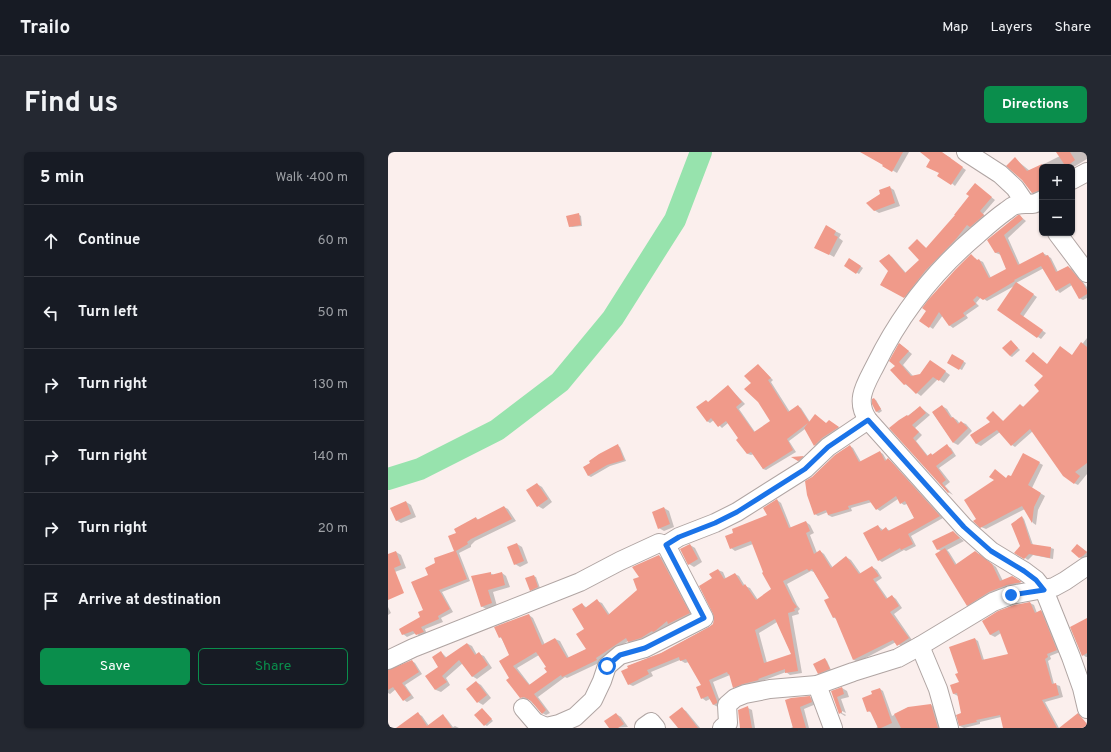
<!DOCTYPE html>
<html lang="en">
<head>
<meta charset="utf-8">
<style>
	:root { --surface:#171b24; --page:#242831; --text:#f1f3f6; --muted:#9ea1a6; --line:#363941; --accent:#0a8e4c }
	body { margin:0; font-family:Overpass,sans-serif; background:var(--page); color:var(--text) }
	.controls { position:absolute; right:12px; top:12px; display:grid; overflow:hidden; border-radius:6px; box-shadow:0 1px 3px #0004 }
	.controls button { width:36px; height:36px; display:grid; place-items:center; padding:0; border:0; border-bottom:1px solid var(--line); background:var(--surface); color:var(--text); font:20px sans-serif }
	.stop { position:absolute; width:12px; height:12px; margin:-9px; border:3px solid #1a73e8; border-radius:50%; background:#fff }
	.stop.end { background:#1a73e8; border-color:#fff; box-shadow:0 1px 4px #0008 }
	.list { margin:0; padding:0; list-style:none }
	h2 { display:flex; justify-content:space-between; align-items:center; height:52px; margin:0; padding:0 16px; font-size:17px }
	h2 small { font-size:13px; font-weight:400; color:var(--muted) }
	.list li { display:grid; grid-template-columns:26px 1fr auto; gap:12px; align-items:center; box-sizing:border-box; height:72px; padding:0 16px; border-top:1px solid var(--line) }
	.list b { display:block; font-size:15px; white-space:nowrap }
	.list em { font-size:13px; font-style:normal; color:var(--muted) }
	.actions { display:flex; gap:8px; padding:12px 16px }
	.actions a { flex:1; padding:9px 0; border:1px solid var(--accent); border-radius:6px; text-align:center; font-size:14px; color:var(--accent) }
	.actions .main { background:var(--accent); color:#fff }
	.icon { flex:none; width:22px; height:22px; fill:none; stroke:currentColor; stroke-width:2; stroke-linecap:round; stroke-linejoin:round }
	.map { position:relative; flex:none; width:699px; height:576px; overflow:hidden; border-radius:6px }
	header { display:flex; align-items:center; gap:24px; box-sizing:border-box; height:56px; padding:0 20px; background:var(--surface); border-bottom:1px solid var(--line) }
	header strong { font-size:19px }
	nav { display:flex; gap:22px; margin-inline-start:auto; font-size:14px }
	.intro { display:flex; align-items:center; justify-content:space-between; box-sizing:border-box; height:96px; padding:0 24px }
	h1 { margin:0; font-size:28px }
	.button { padding:10px 18px; border-radius:6px; background:var(--accent); color:#fff; font-size:14px; font-weight:700 }
	main { display:flex; gap:24px; padding:0 24px }
	aside { flex:1; background:var(--surface); border-radius:6px; box-shadow:0 1px 3px #0004 }
	.map>svg:first-child { display:block }
	.shadow { fill:#0003; fill-rule:evenodd }
	.lines { fill:none; stroke-linecap:round; stroke-linejoin:round }
	.river { stroke:#97e3ad; stroke-width:22 }
	.building { fill:#f09a8a; fill-rule:evenodd }
	.minor-casing { stroke:#b0a5a3; stroke-width:20 }
	.minor { stroke:#fff; stroke-width:18 }
	.route { stroke:#1a73e8; stroke-width:5 }
</style>
</head>
<body>
<header>
<strong>Trailo</strong>
<nav><a>Map</a><a>Layers</a><a>Share</a></nav>
</header>
<div class="intro"><h1>Find us</h1><a class="button">Directions</a></div>
<main>
<aside>
<h2>5 min<small>Walk · 400 m</small></h2>
<ul class="list">
<li><svg class="icon" aria-label="ahead" viewBox="0 0 24 24"><path d="M12 20V5M6 11l6-6 6 6"/></svg><div><b>Continue</b></div><em>60 m</em></li>
<li><svg class="icon" aria-label="left" viewBox="0 0 24 24"><path d="M17 20v-9H6M10 6l-5 5 5 5"/></svg><div><b>Turn left</b></div><em>50 m</em></li>
<li><svg class="icon" aria-label="right" viewBox="0 0 24 24"><path d="M7 20v-9h11M14 6l5 5-5 5"/></svg><div><b>Turn right</b></div><em>130 m</em></li>
<li><svg class="icon" aria-label="right" viewBox="0 0 24 24"><path d="M7 20v-9h11M14 6l5 5-5 5"/></svg><div><b>Turn right</b></div><em>140 m</em></li>
<li><svg class="icon" aria-label="right" viewBox="0 0 24 24"><path d="M7 20v-9h11M14 6l5 5-5 5"/></svg><div><b>Turn right</b></div><em>20 m</em></li>
<li><svg class="icon" aria-label="arrive" viewBox="0 0 24 24"><path d="M6 21V4h12l-3 4 3 4H6"/></svg><div><b>Arrive at destination</b></div></li>
</ul>
<div class="actions"><a class="main">Save</a><a>Share</a></div>
</aside>
<div class="map">
<svg width="699" height="576" viewBox="0 0 699 576">
	<rect width="100%" height="100%" fill="#fbefed"/>
	<!-- shadow -->
	<g class="shadow">
		<polygon points="487,0 521,0 509,21 484,6"/>
		<polygon points="533,0 552,0 563,6 562,7 578,18 567,34 552,21 543,8"/>
		<polygon points="673,0 699,0 699,7 684,16 654,15 654,41 649,43 644,41 627,7 642,19 672,4"/>
		<polygon points="501,35 506,38 512,54 491,61 486,58"/>
		<polygon points="598,41 607,48 595,62 598,65 586,76 583,75 520,147 493,133 501,119 501,103 504,105 518,121 533,108 529,88 539,97"/>
		<polygon points="190,62 193,64 194,74 184,75 181,74"/>
		<polygon points="632,64 638,69 620,86 632,113 655,101 663,106 670,120 680,115 684,117 699,135 699,146 695,148 691,146 684,133 672,141 669,138 656,116 628,131 649,145 635,165 658,181 653,187 610,158 628,133 599,149 593,145 588,151 591,154 578,163 580,166 565,176 561,173 555,163 545,177 533,169 587,106 589,108 591,108 595,110 603,126 619,118 613,103 608,101 600,88"/>
		<polygon points="439,75 453,82 451,86 455,89 446,105 428,95"/>
		<polygon points="462,107 475,116 471,122 458,114"/>
		<polygon points="699,186 699,322 690,333 686,331 645,279 627,295 624,293 612,280 593,294 589,292 583,283 603,270 605,260 616,270 632,253 636,255 652,239 660,213 685,204"/>
		<polygon points="625,191 632,198 624,205 622,204"/>
		<polygon points="512,192 524,202 515,213 525,224 533,223 547,212 562,223 556,231 550,227 533,244 517,232 508,214"/>
		<polygon points="564,203 578,211 574,218 560,211"/>
		<polygon points="370,213 385,228 383,230 402,260 410,254 413,256 422,270 439,272 441,269 453,277 430,295 427,293 417,277 401,289 408,300 378,318 375,317 366,302 363,303 360,302 352,286 340,271 334,276 326,268 322,271 319,269 318,249 321,251 340,234 357,252 351,257 367,280 383,270 364,231"/>
		<polygon points="486,247 488,248 494,259 491,261 489,260 485,252"/>
		<polygon points="554,254 559,257 564,265 569,268 572,272 573,270 578,272 584,279 570,293 566,291 545,261"/>
		<polygon points="532,255 542,263 527,276 534,283 528,289 540,304 543,302 545,303 559,294 563,296 568,304 551,316 562,330 557,334 565,343 560,340 503,276"/>
		<polygon points="230,294 232,295 238,309 222,314 203,325 201,324 196,315"/>
		<polygon points="462,294 465,296 473,310 492,300 495,302 499,309 500,307 504,310 555,366 523,384 528,394 518,399 516,398 494,410 491,408 490,374 495,378 498,376 502,379 527,367 519,352 516,353 513,351 510,347 492,359 489,357 484,350 463,356 464,359 444,365 440,363 440,360 430,364 427,362"/>
		<polygon points="636,303 655,313 644,336 657,344 650,358 648,373 645,371 637,357 598,377 593,375 590,367 619,327 623,326"/>
		<polygon points="415,305 417,306 412,310 406,306"/>
		<polygon points="149,332 154,335 164,350 155,357 150,354"/>
		<path d="M389,348l4,3 10,25 15,-6 4,3 4,8 -4,2 7,18 3,-2 4,3 9,14 13,-11 5,3 10,14 11,-7 5,3 5,8 -6,4 12,17 4,-3 4,3 6,9 -8,6 18,26 -10,7 -6,-5 -38,20 -4,-2 -16,-40 -5,-3 -3,-19 -16,-26 -3,-1 -24,13 10,21 3,4 -2,2 1,3 -7,2 10,57 -12,2 -4,-3 -24,9v2l-24,6 -4,-2 -4,-12 -17,7 8,22 -3,3 -4,-2 -4,-6 -4,2 -4,-3 1,-12 -14,-24 -4,1 -5,-3 -29,12 2,4 -20,10 -5,-2v-18l34,-13 51,-28 2,-6 -2,-41 5,-8 5,2 3,7 9,-5 4,2 6,10 5,2 8,12 15,-11 -20,-45 -18,7 -4,-3 38,-33zM389,470l15,33 -25,8 -8,-30z"/>
		<polygon points="18,350 23,353 28,365 13,371 8,368"/>
		<polygon points="116,355 120,357 128,369 87,389 83,393 83,395 71,401 82,429 54,440 65,460 53,466 55,470 37,477 39,483 33,485 28,481 19,485 15,482 34,466 41,424 68,399 69,382 88,366 91,368"/>
		<polygon points="276,356 281,359 286,375 276,379 271,376"/>
		<polygon points="634,365 636,367 645,393 663,396 666,397 665,407 645,403 640,408 628,400 633,395"/>
		<polygon points="565,380 576,389 559,398 561,400 569,413 591,402 608,415 615,429 624,425 636,433 583,455 579,453 553,399 549,397"/>
		<polygon points="129,392 134,395 140,411 132,415 127,412"/>
		<polygon points="302,393 307,396 314,410 306,415 301,412"/>
		<polygon points="691,394 699,400 699,404 694,407 684,399"/>
		<polygon points="8,400 13,403 18,416 1,422 0,421 0,403"/>
		<path d="M271,404l4,2 30,58 -20,10 -2,-1 -11,8 -27,11 -5,-3 -28,19 1,2 -34,16 -2,-1 -27,20 12,16 -4,2 -4,-2 -13,-14 -4,1 -4,-3 -10,-19 -1,-23 -8,-16 -2,-2 29,-22 4,3 12,27 10,-6 5,2 9,17 18,-9 -5,-45 5,4 10,-7 5,2 8,12 29,-25 2,-13zM151,503l9,12 1,6 -19,12 -13,-17z"/>
		<polygon points="102,421 106,423 114,421 118,424 122,435 105,440 109,454 98,457 93,454"/>
		<polygon points="145,424 148,425 152,436 145,439 142,438"/>
		<polygon points="642,451 646,453 649,461 653,459 656,461 672,500 662,504 663,507 660,509 666,532 672,534 675,545 657,550 671,576 616,576 613,565 592,570 592,572 576,576 572,574 574,562 570,544 566,542 563,534 572,531 571,521 587,487 590,489 596,508 621,503 613,481 607,485 603,483 596,469"/>
		<polygon points="0,455 3,461 0,463"/>
		<polygon points="699,468 699,505 698,505 695,503"/>
		<polygon points="80,492 84,494 89,503 91,502 96,504 104,516 89,527 84,524 75,511 58,526 62,533 53,540 48,538 39,525 52,515 53,500 59,506"/>
		<polygon points="437,507 439,509 443,518 432,522 430,521"/>
		<polygon points="24,509 27,511 34,522 17,533 26,546 19,550 16,548 8,537 2,542 0,541 0,519"/>
		<polygon points="88,530 93,533 103,546 95,553 90,550"/>
		<polygon points="454,536 459,539 461,545 453,547 458,561 454,559 454,561 458,563 457,564 452,561 444,540"/>
		<polygon points="492,537 495,539 504,564 520,556 543,553 547,555 553,576 488,576 490,575 484,561 480,559 486,543"/>
		<polygon points="422,545 426,548 428,552 416,557 421,576 403,576 405,575 398,548"/>
		<polygon points="360,556 364,558 367,576 353,576"/>
		<polygon points="294,557 298,559 312,576 291,576"/>
		<polygon points="96,559 105,569 99,574 97,573"/>
		<polygon points="30,562 34,564 41,574 55,564 58,566 65,575 67,574 71,576 22,576"/>
		<polygon points="228,562 233,565 240,575 222,576"/>
	</g>
	<g class="lines">
		<!-- river -->
		<polyline class="river" points="0,327 32,317 109,278 172,230 225,166 287,68 313,0"/>
	</g>
	<!-- building -->
	<g class="building">
		<polygon points="472,0 515,0 504,20 494,14 495,13"/>
		<polygon points="532,0 554,0 575,15 563,33 549,24 551,21 538,15 542,8"/>
		<polygon points="668,0 682,0 687,8 678,15"/>
		<polygon points="627,5 639,19 654,12 654,37 653,38 644,41 634,28 618,14"/>
		<polygon points="587,31 604,45 592,59 596,63 582,75 579,73 568,87 537,119 516,146 492,133 500,119 491,109 501,102 517,121 531,108 520,96 529,87 538,96 567,63 566,63 581,44 578,42"/>
		<polygon points="502,34 507,51 486,59 478,51 492,42 491,38"/>
		<polygon points="191,61 193,73 181,75 178,64"/>
		<polygon points="630,63 632,63 635,67 616,83 630,113 655,100 657,104 660,103 668,120 680,114 691,127 695,131 699,138 699,142 691,147 682,131 668,139 653,114 626,128 627,129 595,148 589,144 585,148 588,152 575,161 577,164 561,174 551,160 541,176 531,169 538,159 534,156 540,148 567,118 583,102 589,108 591,107 601,126 618,117 611,100 607,101 599,88"/>
		<polygon points="438,73 448,79 446,83 450,85 441,103 426,96"/>
		<polygon points="461,106 473,114 468,122 456,114"/>
		<polygon points="628,130 646,142 632,162 655,178 649,186 609,158"/>
		<polygon points="623,188 630,196 622,204 614,196"/>
		<polygon points="693,190 699,195 699,311 687,320 692,324 686,332 675,324 642,277 623,294 609,278 588,292 582,283 602,270 598,266 605,259 615,269 632,252 635,255 651,239 646,233 655,224 637,209 645,200 659,212 672,194 684,203"/>
		<polygon points="511,191 521,199 511,210 523,224 532,222 542,208 558,219 551,229 545,225 528,242 518,232 516,233 502,218 507,214 501,209"/>
		<polygon points="564,202 576,209 571,218 559,211"/>
		<polygon points="370,212 383,226 380,228 400,260 410,253 421,270 427,262 438,271 441,268 451,275 434,286 426,294 416,276 420,271 399,287 405,298 375,317 363,300 359,302 348,288 350,286 338,269 330,275 323,266 319,270 308,255 318,248 320,250 340,233 354,250 348,255 366,280 382,269 370,250 356,237 363,231 356,224"/>
		<polygon points="486,246 493,257 488,260 484,252 484,247"/>
		<polygon points="554,253 563,266 565,265 570,272 573,269 580,276 565,291 544,260"/>
		<polygon points="532,254 538,261 524,273 531,280 525,286 539,304 543,301 544,303 559,292 565,301 548,314 558,328 554,331 561,340 560,341 501,276 511,268 519,263 520,264"/>
		<polygon points="230,292 236,308 219,313 200,324 195,315 202,311 201,309 211,302"/>
		<polygon points="462,293 471,310 492,299 497,309 500,306 552,364 520,382 525,392 513,398 512,396 490,409 475,381 490,373 493,379 498,375 500,379 526,366 517,349 512,352 508,344 488,358 481,348 460,354 461,357 440,363 438,358 426,363 419,343 417,329 424,325 447,303"/>
		<polygon points="635,301 652,310 640,333 653,341 646,355 644,371 634,354 592,376 585,369 588,367 576,348 606,328 601,325 607,317 618,326 620,323 623,324"/>
		<polygon points="416,304 410,309 403,305"/>
		<polygon points="149,331 160,347 149,355 138,338"/>
		<path d="M389,347l12,29 17,-7 4,10 -4,2 8,21 6,-4 11,18 15,-12 13,18 13,-8 7,10 -6,3 13,20 6,-4 7,11 -9,6 19,26 -12,8 -4,-6 -40,20 -18,-43 -2,1 -9,-18 5,-2 -17,-29 -3,2 -2,-2 -24,12 10,21 4,5 -3,2 1,2 -7,2 10,58 -13,2v-4l-27,10 1,1 -16,4 -10,4 -4,-14h-1l-1,-2 -18,8 8,21v2l-4,2 -5,-9 -7,3 -5,-12 5,-2 -15,-26 -6,2 -1,-4 -32,13 2,4 -21,11 -7,-14 7,-3 -1,-2 34,-13 48,-26 4,-3 1,-5 -1,-5 -14,-28 13,-8 -3,-4 9,-5 6,10 11,-6 8,13 2,-2 11,16 15,-11 -9,-16 1,-1 -12,-31 -21,8 -5,-13 8,-3 -1,-4 35,-14 -4,-7zM387,467l16,35 -27,9 -9,-33z"/>
		<polygon points="18,349 23,362 8,369 2,356"/>
		<polygon points="116,354 124,367 83,387 79,390 80,392 68,399 79,427 51,438 62,457 50,464 51,467 33,475 36,480 28,483 25,479 14,483 11,477 32,465 30,460 35,458 23,430 40,423 37,416 47,411 46,406 66,399 60,384 68,381 66,377 88,365 89,368"/>
		<polygon points="276,355 282,372 270,377 264,360"/>
		<polygon points="634,364 643,392 663,395 662,406 641,402 636,407 626,401 632,394 623,372"/>
		<polygon points="565,379 572,386 549,398 544,389"/>
		<polygon points="129,391 136,409 126,413 119,395"/>
		<polygon points="302,392 310,407 300,413 292,397"/>
		<polygon points="689,392 699,400 695,404 691,406 683,399"/>
		<polygon points="557,396 567,413 587,399 604,412 612,429 624,424 634,430 619,433 601,440 579,454 547,402"/>
		<polygon points="8,399 13,413 6,416 16,441 0,448 0,402"/>
		<path d="M271,403l31,58 -22,11 -1,-3 -12,10 -2,1 -1,-1 -11,7 -13,4 -2,-4 -30,20 1,2 -35,17 -1,-2 -27,19 12,16 -4,4 -11,-13 -7,-4 -4,1 -14,-18 3,-2 -10,-17 10,-6 -8,-18 -2,1 -5,-11 35,-13 13,31 13,-7 12,20 19,-9 -10,-15 8,-5 -12,-20 10,-6 3,5 12,-9 11,16 29,-25 -4,-11 6,-2 -7,-10zM148,500l10,15 -2,1 3,4 -18,13 -16,-19z"/>
		<polygon points="103,420 103,423 114,420 117,433 100,438 104,451 93,455 83,424"/>
		<polygon points="146,423 150,435 142,439 137,426"/>
		<polygon points="642,450 647,461 653,458 669,498 659,502 660,505 657,507 664,532 668,531 671,543 654,548 669,576 615,576 612,563 588,568 589,570 571,574 568,563 573,561 569,541 565,542 562,533 571,530 567,522 570,521 561,495 587,486 594,508 620,502 611,478 602,483 594,469 610,459 626,453"/>
		<polygon points="699,466 699,501 694,504 682,475"/>
		<polygon points="79,491 87,503 91,500 100,513 84,525 71,508 54,524 59,530 47,538 37,524 50,515 44,505 53,499 57,506"/>
		<polygon points="437,506 442,517 430,522 425,512"/>
		<polygon points="24,508 31,520 14,531 23,543 15,549 5,535 0,538 0,518"/>
		<polygon points="88,529 99,543 89,551 78,537"/>
		<polygon points="454,535 456,542 449,545 454,560 451,562 443,539"/>
		<polygon points="492,536 504,571 493,576 490,576 482,559 479,560 474,546 484,542 483,539"/>
		<polygon points="422,544 424,550 412,555 418,576 405,576 397,548 403,546"/>
		<polygon points="543,552 550,576 513,576 506,562 520,555"/>
		<polygon points="360,554 364,576 352,576 350,558"/>
		<polygon points="294,555 310,576 290,576 281,565"/>
		<polygon points="94,556 104,567 96,574 86,563"/>
		<polygon points="30,560 39,574 55,562 64,576 8,576"/>
		<polygon points="228,561 236,572 230,576 221,576 216,569"/>
		<polygon points="690,561 699,572 699,576 671,576"/>
	</g>
	<g class="lines">
		<defs>
			<g id="minor">
				<polyline points="578,0 612,22 627,36 638,52"/>
				<polyline points="684,28 699,20"/>
				<path d="M654,48c-10,7 -15,2 -26,5 -3,0 -7,4 -10,6 -10,7 -19,15 -28,23 -44,37 -77,79 -102,130 -10,20 -22,36 -8,56l96,107 27,24 33,20 12,9 8,10 27,67 11,31 5,21"/>
				<polyline points="669,81 699,121"/>
				<polyline points="532,494 550,537 561,576"/>
				<polyline points="0,508 25,496 192,430 232,409 271,391 278,393 291,385 327,371 349,360 417,317 440,295 480,268"/>
				<polyline points="429,533 445,576"/>
				<polyline points="135,556 147,570 158,575 171,572 187,565 205,548 214,529 219,514 232,503 257,496 316,466 278,393"/>
				<polyline points="256,575 263,570 268,576"/>
				<polyline points="334,576 340,571 339,553 347,546 357,542 382,537 429,533 465,520 510,506 532,494 605,450 623,443 666,435 677,429 699,414"/>
			</g>
		</defs>
		<!-- minor casing -->
		<use href="#minor" class="minor-casing"/>
		<!-- minor -->
		<use href="#minor" class="minor"/>
	</g>
	<g class="lines">
		<!-- route -->
		<polyline class="route" points="219,514 232,503 257,496 316,466 278,393 291,385 327,371 349,360 417,317 440,295 480,268 576,375 603,399 636,419 648,428 656,438 623,443"/>
	</g>
</svg>
<div class="controls">
<button>+</button>
<button>−</button>
</div>
<div class="stop" style="left:219px;top:514px"></div>
<div class="stop end" style="left:623px;top:443px"></div>
</div>
</main>
</body>
</html>
